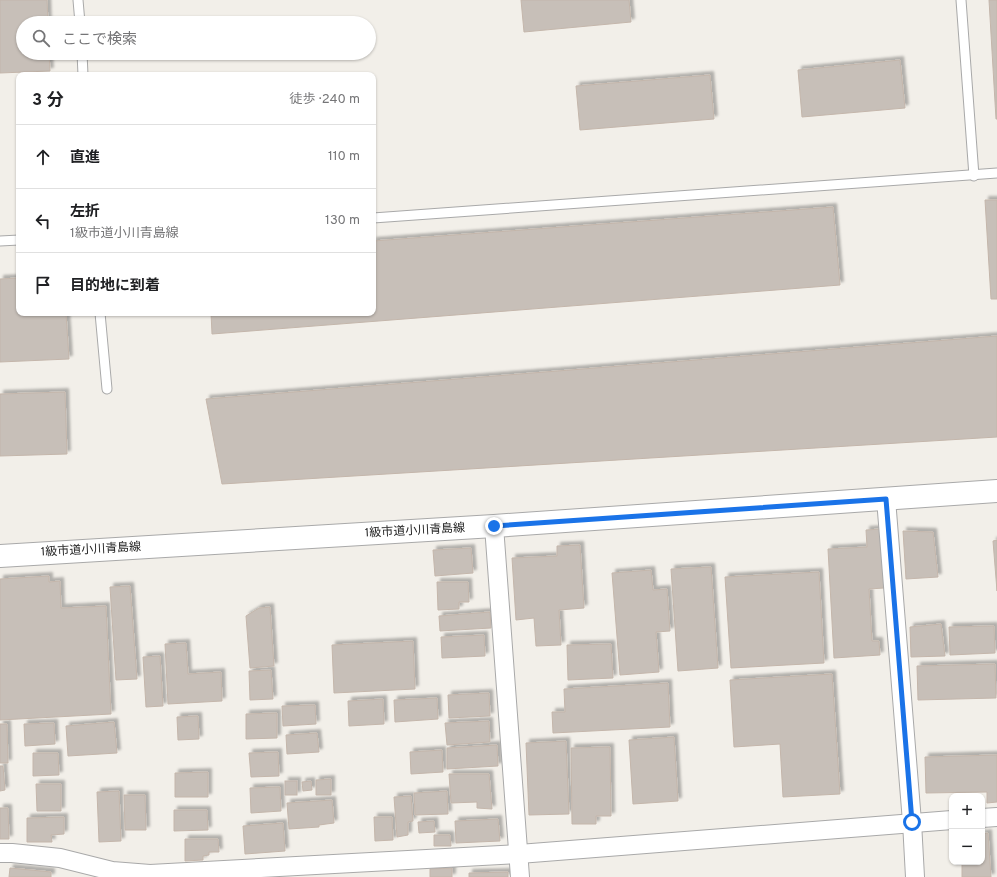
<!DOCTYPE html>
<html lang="ja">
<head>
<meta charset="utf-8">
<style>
	:root { --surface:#fff; --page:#f2f2f2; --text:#202124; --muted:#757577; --line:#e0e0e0 }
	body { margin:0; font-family:Overpass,"Noto Sans JP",sans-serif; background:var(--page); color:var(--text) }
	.controls { position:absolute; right:12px; bottom:12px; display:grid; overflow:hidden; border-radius:8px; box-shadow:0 1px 3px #0004 }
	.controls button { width:36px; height:36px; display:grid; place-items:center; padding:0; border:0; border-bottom:1px solid var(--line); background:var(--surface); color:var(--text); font:20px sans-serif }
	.stop { position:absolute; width:12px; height:12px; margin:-9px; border:3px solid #1a73e8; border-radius:50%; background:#fff }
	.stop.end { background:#1a73e8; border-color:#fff; box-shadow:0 1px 4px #0008 }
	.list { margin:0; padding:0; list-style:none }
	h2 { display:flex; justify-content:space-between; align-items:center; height:52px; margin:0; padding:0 16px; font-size:17px }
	h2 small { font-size:13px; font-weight:400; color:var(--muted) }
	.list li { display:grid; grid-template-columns:26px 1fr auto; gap:12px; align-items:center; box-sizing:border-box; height:64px; padding:0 16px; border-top:1px solid var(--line) }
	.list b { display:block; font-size:15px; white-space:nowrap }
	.list p { margin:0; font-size:13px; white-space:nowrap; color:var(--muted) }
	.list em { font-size:13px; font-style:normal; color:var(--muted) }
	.icon { flex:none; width:22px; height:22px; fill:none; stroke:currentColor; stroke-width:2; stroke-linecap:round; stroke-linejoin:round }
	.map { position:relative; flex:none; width:997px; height:877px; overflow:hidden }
	.search { position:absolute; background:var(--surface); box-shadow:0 1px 3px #0004; left:16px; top:16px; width:360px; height:44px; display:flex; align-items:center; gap:10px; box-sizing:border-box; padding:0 14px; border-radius:22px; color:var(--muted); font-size:15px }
	.panel { position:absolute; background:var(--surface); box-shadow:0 1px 3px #0004; left:16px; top:72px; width:360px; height:244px; border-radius:8px }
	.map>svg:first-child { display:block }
	.building { fill:#c7bfb8; stroke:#c4b6ab; filter:url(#shadow) }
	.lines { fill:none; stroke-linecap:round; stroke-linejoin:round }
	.service-casing { stroke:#a9a9a9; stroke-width:11 }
	.minor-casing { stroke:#a9a9a9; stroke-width:20 }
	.tertiary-casing { stroke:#a9a9a9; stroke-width:24 }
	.service { stroke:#fff; stroke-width:9 }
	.minor { stroke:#fff; stroke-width:18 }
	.tertiary { stroke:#fff; stroke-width:22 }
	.route { stroke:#1a73e8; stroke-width:5 }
	.labels { text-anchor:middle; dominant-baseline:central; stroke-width:3.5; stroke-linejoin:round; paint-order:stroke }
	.street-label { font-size:12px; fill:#222; stroke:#fff }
</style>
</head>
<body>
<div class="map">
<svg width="997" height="877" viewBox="0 0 997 877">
	<defs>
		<filter id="shadow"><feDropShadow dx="3.5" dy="-3.5" stdDeviation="1" flood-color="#0004"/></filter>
	</defs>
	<rect width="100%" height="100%" fill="#f2efe9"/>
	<!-- building -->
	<g class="building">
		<polygon points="0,0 47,0 48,23 23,23 23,53 49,53 50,71 0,73"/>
		<polygon points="521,0 629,0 631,22 524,32"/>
		<polygon points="989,0 997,0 997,119 996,119"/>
		<polygon points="900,60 905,108 802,117 798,70"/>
		<polygon points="710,75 714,119 580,130 576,86"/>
		<polygon points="985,200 997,200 997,299 991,299"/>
		<polygon points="833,207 840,285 212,334 211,313 373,313 373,241"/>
		<polygon points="19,278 19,313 66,313 69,359 0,362 0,279"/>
		<polygon points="997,336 997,437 222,484 206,399"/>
		<polygon points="65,392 67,454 0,456 0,394"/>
		<polygon points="881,529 884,588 869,589 872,641 879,641 880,655 834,658 828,549 867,547 866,530"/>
		<polygon points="903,531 933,532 938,577 906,579"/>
		<polygon points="997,540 997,591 993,541"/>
		<polygon points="580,545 584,608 559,610 561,645 536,646 534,618 516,620 512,558 557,556 557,546"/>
		<polygon points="471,548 473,573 435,576 433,550"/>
		<polygon points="711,567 718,668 678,671 671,569"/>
		<polygon points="651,570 653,590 667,589 670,631 656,632 659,672 620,675 612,573"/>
		<polygon points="819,572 824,663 731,668 725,577"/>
		<polygon points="49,576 49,582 60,581 61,608 106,606 111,714 0,720 0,579"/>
		<polygon points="437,582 468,582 469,602 459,602 459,609 438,610"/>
		<polygon points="130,586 137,679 116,680 110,587"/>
		<polygon points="270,607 274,666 250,668 246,616 259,608"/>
		<polygon points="490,612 491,628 440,631 439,616"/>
		<polygon points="941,624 945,656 911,657 910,627"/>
		<polygon points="994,626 995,653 950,655 949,627"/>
		<polygon points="484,635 485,656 442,658 441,637"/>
		<polygon points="413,641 415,689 334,693 332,645"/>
		<polygon points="186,643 188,674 221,672 222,701 168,704 165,644"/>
		<polygon points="611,644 613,678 568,680 567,645"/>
		<polygon points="160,656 163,706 146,707 143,657"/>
		<polygon points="995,664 996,698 918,700 917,666"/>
		<polygon points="271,670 273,699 250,700 249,671"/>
		<polygon points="832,674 840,794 783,797 780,744 734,747 730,680"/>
		<polygon points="668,683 670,727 553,733 552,712 565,712 564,689"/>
		<polygon points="489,693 490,716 449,718 448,695"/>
		<polygon points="437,698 438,719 395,722 394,700"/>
		<polygon points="383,699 384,724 349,726 348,701"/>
		<polygon points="315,705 316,724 283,726 282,706"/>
		<polygon points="277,713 277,738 246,739 246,714"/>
		<polygon points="198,716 199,739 178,740 177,717"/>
		<polygon points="489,721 490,742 447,745 445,723"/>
		<polygon points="114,722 117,753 68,756 66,726"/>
		<polygon points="54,723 55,744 25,746 24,724"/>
		<polygon points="0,724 7,724 8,763 0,763"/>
		<polygon points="317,733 319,752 287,754 286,735"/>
		<polygon points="674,737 678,801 633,804 629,740"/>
		<polygon points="566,741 569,814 529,815 526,743"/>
		<polygon points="497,745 498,766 447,769 447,748"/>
		<polygon points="610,747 611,816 596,816 596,824 572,824 571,748"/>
		<polygon points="442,750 443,772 411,774 410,752"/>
		<polygon points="278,752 279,776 251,777 249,753"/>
		<polygon points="33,753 58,753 59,775 33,776"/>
		<polygon points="997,755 997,802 987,803 987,792 926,793 925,757"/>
		<polygon points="0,766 3,766 5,790 0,791"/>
		<polygon points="208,772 208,797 175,797 175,773"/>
		<polygon points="449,774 489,774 492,809 477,808 477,802 451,803"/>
		<polygon points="331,779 331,795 316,795 316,780"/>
		<rect x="285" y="781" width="12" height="14"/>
		<polygon points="311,781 312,790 303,791 302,782"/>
		<polygon points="36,784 61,784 61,811 37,811"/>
		<polygon points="280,787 281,811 251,813 250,788"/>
		<polygon points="119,791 121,841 99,842 97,792"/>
		<polygon points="447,791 448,814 415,815 414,793"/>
		<polygon points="124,795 145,795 146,830 125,830"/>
		<polygon points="411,796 413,821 408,822 408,835 397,837 394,797"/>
		<polygon points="332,800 334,823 319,825 319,827 289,829 287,803"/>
		<polygon points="0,808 8,808 9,839 0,839"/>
		<polygon points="174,810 207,810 208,830 174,831"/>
		<polygon points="64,817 64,834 51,835 52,842 27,842 27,818"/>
		<polygon points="374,817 392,817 393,840 375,841"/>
		<polygon points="498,819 500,841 456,843 455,821"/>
		<polygon points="434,821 435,832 419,833 418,822"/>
		<polygon points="283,823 285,851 245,854 243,826"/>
		<polygon points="988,833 991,877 962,877 962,862 982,862 982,834"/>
		<polygon points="434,835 450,835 451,846 434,846"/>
		<polygon points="185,839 218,839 219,852 209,852 209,855 203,856 203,860 185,861"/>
		<polygon points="10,868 51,872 51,877 9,877"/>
		<polygon points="452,868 452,877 430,877 430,869"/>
		<polygon points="508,872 508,877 469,877 469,873"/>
	</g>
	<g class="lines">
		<defs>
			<g id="service">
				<polyline points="78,0 80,23"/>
				<polyline points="961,0 974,176"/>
				<polyline points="82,53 83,75"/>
				<polyline points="373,218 997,173"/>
				<polyline points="0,241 19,240"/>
				<polyline points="100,313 107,389"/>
			</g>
			<g id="minor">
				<polyline points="886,499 912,822 915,877"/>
				<polyline points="494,526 520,877"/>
				<polyline points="982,818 997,817"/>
				<polyline points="0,853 12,853 60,858 112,871 150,874 519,854 952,820"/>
			</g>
			<polyline id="tertiary" points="0,556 494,526 997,491"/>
		</defs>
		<!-- service casing -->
		<use href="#service" class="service-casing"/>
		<!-- minor casing -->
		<use href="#minor" class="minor-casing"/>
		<!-- tertiary casing -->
		<use href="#tertiary" class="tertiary-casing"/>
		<!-- service -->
		<use href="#service" class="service"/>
		<!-- minor -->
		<use href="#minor" class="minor"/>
		<!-- tertiary -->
		<use href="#tertiary" class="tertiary"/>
	</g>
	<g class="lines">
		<!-- route -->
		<polyline class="route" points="494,526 886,499 912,822"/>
	</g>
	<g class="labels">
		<!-- street labels -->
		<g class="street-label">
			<text transform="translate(415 531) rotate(-3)">1級市道小川青島線</text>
			<text transform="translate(91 550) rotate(-3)">1級市道小川青島線</text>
		</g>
	</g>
</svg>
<div class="controls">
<button>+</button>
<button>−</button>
</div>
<div class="stop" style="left:912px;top:822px"></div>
<div class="stop end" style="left:494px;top:526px"></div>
<div class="search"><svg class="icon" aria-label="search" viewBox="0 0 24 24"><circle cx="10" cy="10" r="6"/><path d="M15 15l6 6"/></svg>ここで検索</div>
<section class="panel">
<h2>3 分<small>徒歩 · 240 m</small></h2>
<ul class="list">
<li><svg class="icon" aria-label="ahead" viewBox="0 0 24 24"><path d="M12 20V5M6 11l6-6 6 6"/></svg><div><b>直進</b></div><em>110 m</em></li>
<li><svg class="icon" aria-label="left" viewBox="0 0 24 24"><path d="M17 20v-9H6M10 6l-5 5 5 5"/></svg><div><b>左折</b><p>1級市道小川青島線</p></div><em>130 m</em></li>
<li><svg class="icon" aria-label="arrive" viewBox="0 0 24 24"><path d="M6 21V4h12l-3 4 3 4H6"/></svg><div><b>目的地に到着</b></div></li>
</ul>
</section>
</div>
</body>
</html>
